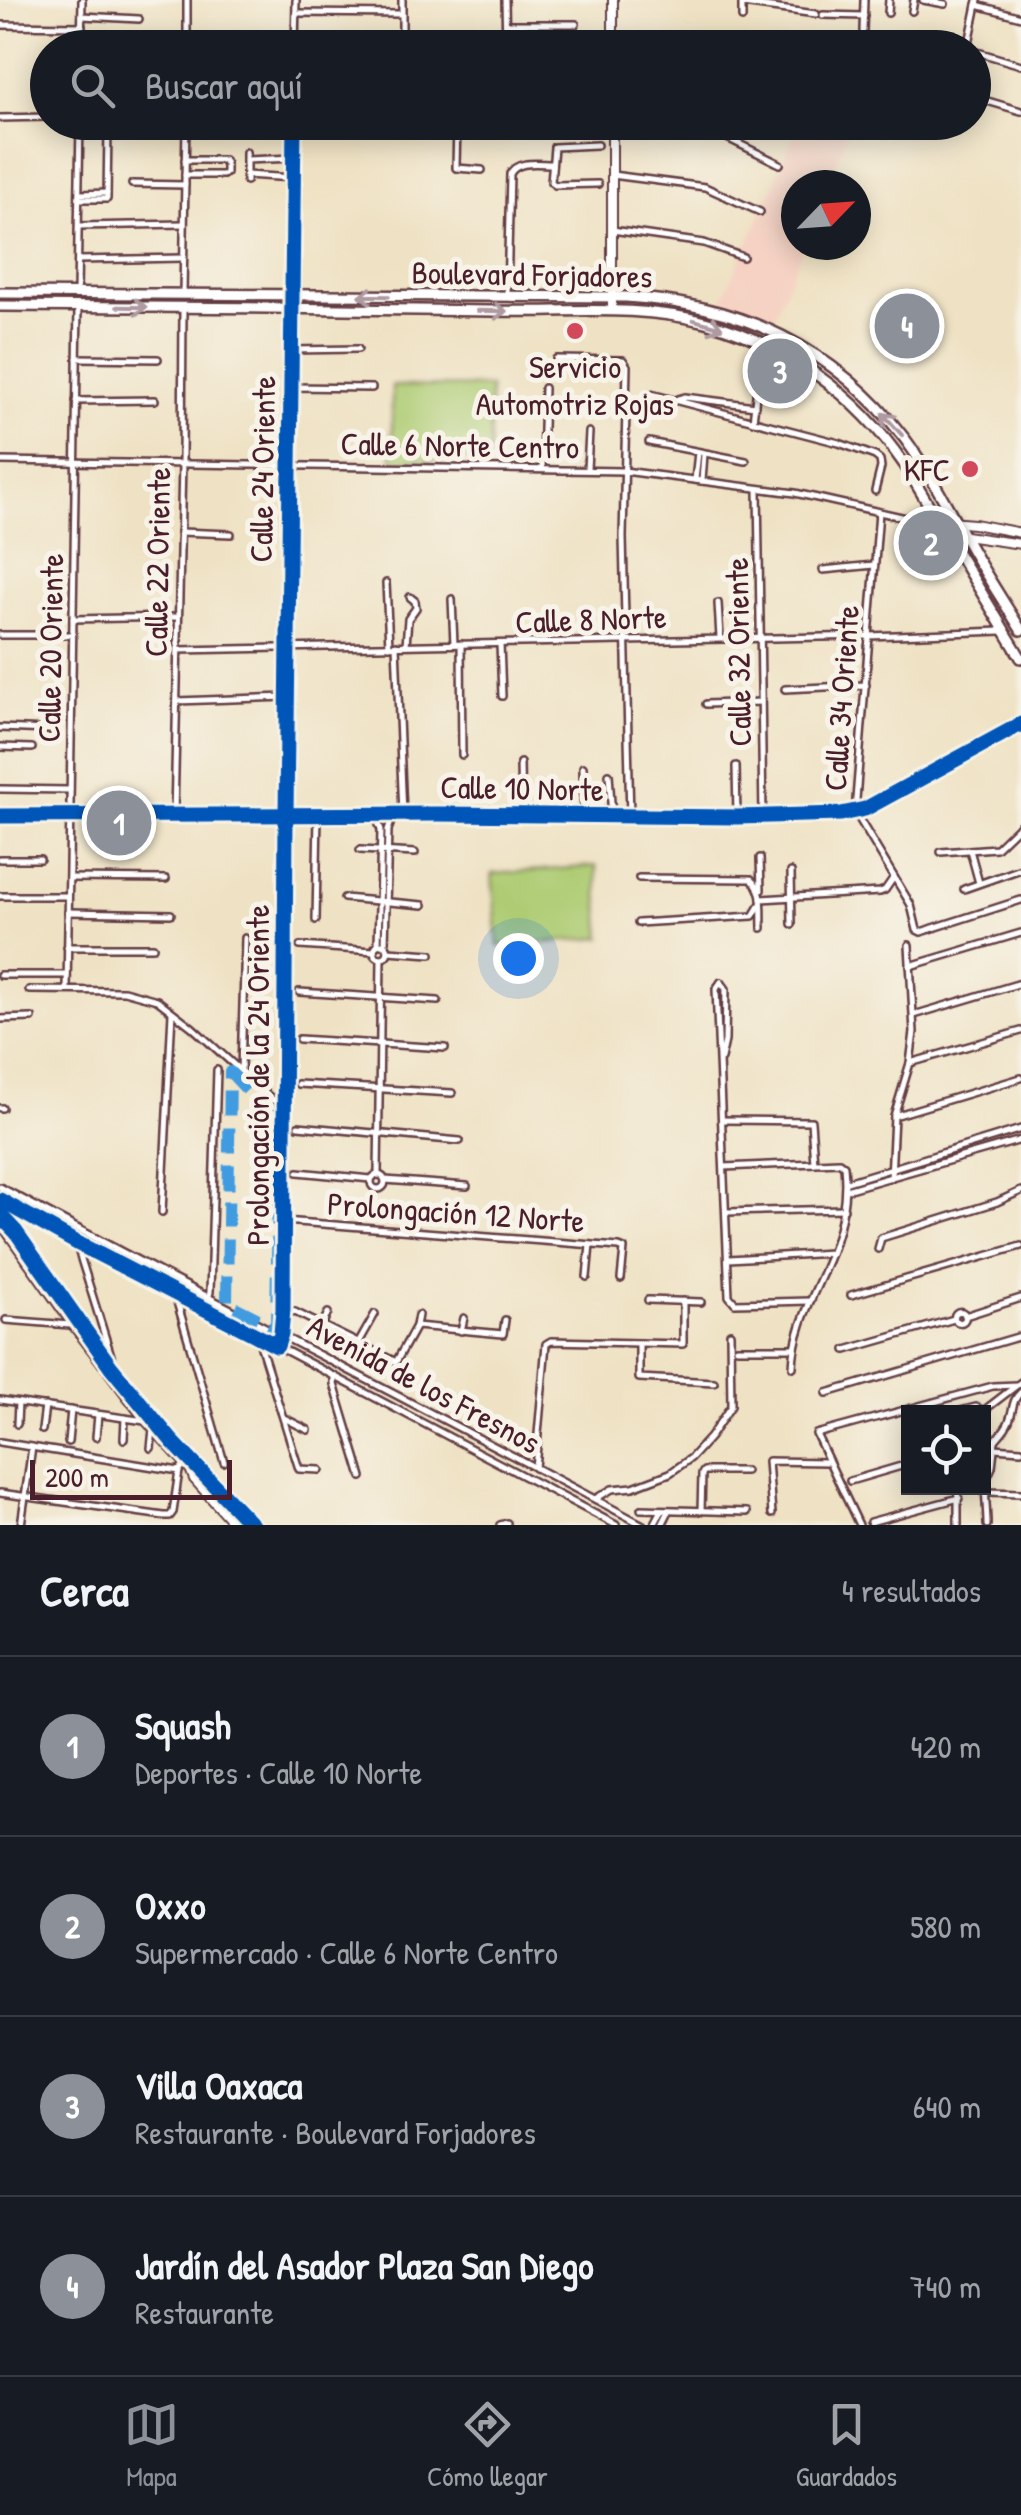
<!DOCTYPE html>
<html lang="es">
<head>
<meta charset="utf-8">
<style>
	:root { --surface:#171b24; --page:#20242c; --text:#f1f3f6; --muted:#9ea1a6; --line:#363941; --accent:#8c9099 }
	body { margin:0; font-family:"Patrick Hand",sans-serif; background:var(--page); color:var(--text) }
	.controls { position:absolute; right:30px; bottom:30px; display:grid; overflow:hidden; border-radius:0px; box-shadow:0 5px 25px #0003 }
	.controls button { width:90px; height:90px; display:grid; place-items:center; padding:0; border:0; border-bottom:2px solid var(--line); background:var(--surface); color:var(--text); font:50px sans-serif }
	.compass { position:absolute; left:781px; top:170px; width:90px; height:90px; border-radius:50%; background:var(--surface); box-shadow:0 5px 25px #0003; rotate:65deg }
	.scale { position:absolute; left:30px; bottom:25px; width:202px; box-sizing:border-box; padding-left:10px; border:5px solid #4a1f2b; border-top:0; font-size:28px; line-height:35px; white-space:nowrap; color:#4a1f2b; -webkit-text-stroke:8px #f7f3e8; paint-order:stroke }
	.you { position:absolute; left:518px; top:958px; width:35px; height:35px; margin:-25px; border:8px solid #fff; border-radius:50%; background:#1a73e8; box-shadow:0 0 0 15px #1a73e833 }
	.badge { display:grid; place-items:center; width:65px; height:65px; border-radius:50%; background:var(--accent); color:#fff; font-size:32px; font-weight:700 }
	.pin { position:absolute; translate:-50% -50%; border:5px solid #fff; box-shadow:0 2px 10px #0006 }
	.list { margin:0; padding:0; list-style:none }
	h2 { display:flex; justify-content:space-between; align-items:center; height:130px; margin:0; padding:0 40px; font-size:42px }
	h2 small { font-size:32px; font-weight:400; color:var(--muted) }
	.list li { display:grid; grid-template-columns:65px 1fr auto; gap:30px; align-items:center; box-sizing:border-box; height:180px; padding:0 40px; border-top:2px solid var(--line) }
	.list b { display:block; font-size:38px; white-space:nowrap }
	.list p { margin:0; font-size:32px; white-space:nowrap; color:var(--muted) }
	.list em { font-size:32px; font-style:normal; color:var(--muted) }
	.icon { flex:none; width:55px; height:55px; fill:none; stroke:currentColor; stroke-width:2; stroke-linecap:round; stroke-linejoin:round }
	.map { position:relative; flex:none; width:1021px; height:1525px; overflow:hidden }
	.search { position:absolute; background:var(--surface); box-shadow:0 5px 25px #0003; left:30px; right:30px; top:30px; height:110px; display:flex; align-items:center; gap:25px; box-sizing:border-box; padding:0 35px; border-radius:55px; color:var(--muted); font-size:38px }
	.sheet { height:850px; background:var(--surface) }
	nav { display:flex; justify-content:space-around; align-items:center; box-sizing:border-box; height:140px; border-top:2px solid var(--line); background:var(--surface); font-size:28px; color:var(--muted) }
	nav a { display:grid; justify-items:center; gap:5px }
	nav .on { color:var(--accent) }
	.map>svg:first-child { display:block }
	.built { fill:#f5d2c3 }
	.green { fill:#aecc73; stroke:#7c764f; stroke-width:2.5 }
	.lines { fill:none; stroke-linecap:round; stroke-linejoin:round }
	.street-casing { stroke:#633c42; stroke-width:10 }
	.secondary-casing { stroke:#633c42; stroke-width:12 }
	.primary-casing { stroke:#633c42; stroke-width:14 }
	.street { stroke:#fff; stroke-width:5 }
	.secondary { stroke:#fff; stroke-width:8 }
	.primary { stroke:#fff; stroke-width:9 }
	.quiet { stroke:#409be1; stroke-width:12; stroke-dasharray:25 12; stroke-linecap:butt }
	.cycleway-casing { stroke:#f7f3e8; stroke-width:21 }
	.cycleway { stroke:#0057b8; stroke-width:15 }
	.oneway { stroke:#ae9aa0 }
	.poi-dot { fill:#d1495b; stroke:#f7f3e8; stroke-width:4 }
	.labels { text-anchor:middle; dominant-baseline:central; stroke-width:10; stroke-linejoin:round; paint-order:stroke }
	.street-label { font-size:32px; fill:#4a1f2b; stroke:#f7f3e8 }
	.poi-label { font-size:32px; fill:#4a1f2b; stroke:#f7f3e8 }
</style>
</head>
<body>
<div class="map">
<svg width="1021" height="1525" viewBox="0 0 1021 1525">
	<rect width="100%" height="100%" fill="#f7f3e8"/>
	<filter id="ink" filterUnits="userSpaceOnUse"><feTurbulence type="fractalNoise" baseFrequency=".01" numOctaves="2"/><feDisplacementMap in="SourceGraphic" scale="20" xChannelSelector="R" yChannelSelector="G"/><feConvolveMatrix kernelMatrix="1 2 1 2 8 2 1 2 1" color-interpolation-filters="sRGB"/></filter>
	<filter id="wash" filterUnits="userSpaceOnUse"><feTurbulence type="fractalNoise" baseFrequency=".0048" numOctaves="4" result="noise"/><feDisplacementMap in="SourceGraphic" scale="40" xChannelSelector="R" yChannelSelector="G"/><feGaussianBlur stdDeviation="2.25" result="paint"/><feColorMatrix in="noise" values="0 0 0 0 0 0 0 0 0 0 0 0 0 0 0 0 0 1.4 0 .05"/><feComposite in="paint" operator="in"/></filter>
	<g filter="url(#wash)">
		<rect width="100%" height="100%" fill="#efe2c4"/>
		<!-- built -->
		<polygon class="built" points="798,123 851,123 828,185 796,185 796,245 804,245 772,322 722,300 773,188"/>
		<!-- green -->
		<g class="green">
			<polygon points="392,386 490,387 490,461 392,460"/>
			<polygon points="596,866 602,938 498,946 492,874"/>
		</g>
	</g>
	<g filter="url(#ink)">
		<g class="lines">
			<defs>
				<g id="street">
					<polyline points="505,0 506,48"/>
					<polyline points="923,0 945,4"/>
					<polyline points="742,4 816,14"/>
					<polyline points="977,5 1021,17"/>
					<polyline points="912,11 914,0"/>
					<polyline points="296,13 402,14"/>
					<polyline points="888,13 889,0"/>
					<polyline points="823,15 864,16"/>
					<polyline points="82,16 139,19"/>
					<polyline points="742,18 742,0"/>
					<polyline points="506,24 576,24"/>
					<polyline points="0,25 82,26"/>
					<polyline points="863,31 864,0"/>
					<polyline points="81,48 82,0"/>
					<polyline points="187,48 187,0"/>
					<polyline points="295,48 296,0"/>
					<polyline points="402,48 402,0"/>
					<polyline points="968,48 978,0"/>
					<polyline points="974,51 1021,65"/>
					<polyline points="974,97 1021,111"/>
					<polyline points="0,118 48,117"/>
					<polyline points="457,122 456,168 482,170"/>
					<polyline points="620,122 704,130 721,135 780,164"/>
					<polyline points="597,145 554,147 551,182 555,185 598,184"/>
					<polyline points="246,152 246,181"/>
					<polyline points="246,160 294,158"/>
					<polyline points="185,175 223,175 226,173 226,164 224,160 185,160"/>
					<polyline points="246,175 293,178"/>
					<polyline points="612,175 705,187 760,212"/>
					<polyline points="132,184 185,185"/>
					<polyline points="80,194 107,193"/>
					<polyline points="79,199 107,199 108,128"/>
					<polyline points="79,226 184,224"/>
					<polyline points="612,230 704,243 743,257"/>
					<polyline points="78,260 183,258"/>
					<polyline points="77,293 80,122"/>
					<polyline points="183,294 186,122"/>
					<path d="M507,295l3,-121c7,-14 28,-10 42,-10"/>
					<polyline points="291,350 358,349"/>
					<polyline points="77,358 158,359"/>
					<polyline points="556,359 623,360 627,366 623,537 630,817"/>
					<polyline points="291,387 372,388"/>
					<polyline points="651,394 839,443 875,456 880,460 881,467 875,491"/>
					<polyline points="678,399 685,397 755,406"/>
					<polyline points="76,401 155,400"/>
					<polyline points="753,421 762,344"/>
					<polyline points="649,442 746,461"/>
					<polyline points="0,461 624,471 795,493 915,520 937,521"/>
					<polyline points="542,469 544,388"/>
					<polyline points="587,469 589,432"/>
					<polyline points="695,480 698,452"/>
					<polyline points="702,481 704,454"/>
					<polyline points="758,489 763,816"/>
					<polyline points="879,512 855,812 911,905 917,930 921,932 1021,900"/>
					<polyline points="918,522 944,533"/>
					<polyline points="180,532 231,534"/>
					<polyline points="823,570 874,565"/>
					<polyline points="386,583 389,646"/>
					<polyline points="452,599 454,644"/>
					<polyline points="718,603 720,638"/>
					<polyline points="73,619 178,617"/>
					<polyline points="0,635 72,635"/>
					<polyline points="461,644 462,755"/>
					<polyline points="500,644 502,696"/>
					<polyline points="396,645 403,814"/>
					<polyline points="406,645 408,619 416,608 415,601 410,597"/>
					<polyline points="178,650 869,636 1002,631"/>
					<polyline points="785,689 866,685"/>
					<polyline points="177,701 287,697"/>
					<polyline points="706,704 761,702"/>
					<polyline points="0,728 49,730"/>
					<polyline points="0,747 32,748"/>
					<polyline points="520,763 521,814"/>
					<polyline points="736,766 737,817"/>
					<polyline points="583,767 584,816"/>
					<polyline points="609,774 612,817"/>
					<polyline points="0,789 70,790"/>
					<polyline points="375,814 381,830 378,945"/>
					<polyline points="0,816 438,814 737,817 841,814 865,809 1021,724"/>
					<polyline points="174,816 182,463 183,309"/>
					<polyline points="360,850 415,853"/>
					<polyline points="970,850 979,883"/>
					<polyline points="941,852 996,848 1021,824"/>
					<polyline points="760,858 761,890"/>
					<polyline points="0,859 40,859"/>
					<polyline points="791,872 792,924"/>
					<polyline points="69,878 166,879"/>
					<path d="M639,878l112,1c14,12 10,32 11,49"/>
					<polyline points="964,889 1021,869"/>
					<polyline points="0,896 68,896"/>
					<polyline points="344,898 423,905"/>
					<polyline points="761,899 880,892 885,890 894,877"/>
					<polyline points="68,912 171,914"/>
					<polyline points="316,920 318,815"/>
					<polyline points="638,923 753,916 759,906"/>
					<circle cx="381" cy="951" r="7"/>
					<polyline points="385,945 388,830 394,814"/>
					<polyline points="300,946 374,951"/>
					<polyline points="67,947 153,947"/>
					<polyline points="388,951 431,954"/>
					<polyline points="910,966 1021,933"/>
					<polyline points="0,975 67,975"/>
					<polyline points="721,982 716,989 729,1296 735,1303 810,1301"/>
					<polyline points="721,982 726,989 725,1041 721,1059"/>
					<polyline points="29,990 124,991 157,1000 192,1027 284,1110"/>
					<polyline points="67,990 78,307"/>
					<polyline points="299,992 438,1001"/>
					<polyline points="914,1015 1021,983"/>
					<polyline points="0,1019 32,1018"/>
					<polyline points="299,1039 445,1048"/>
					<polyline points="910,1063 1021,1031"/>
					<polyline points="241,1070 245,938"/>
					<polyline points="298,1084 452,1093"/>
					<polyline points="0,1108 2,1108"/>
					<polyline points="894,1116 1021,1078"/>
					<polyline points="722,1120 811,1121 814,1163"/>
					<polyline points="298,1126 460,1141"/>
					<path d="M724,1167l115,-5 5,4c3,28 -1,53 -10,80 -14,39 -40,78 -41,121"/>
					<polyline points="298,1172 371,1179"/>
					<circle cx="378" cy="1182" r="7"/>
					<polyline points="378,1175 381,958"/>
					<polyline points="891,1178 894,1116 910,1063 914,1032 909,945"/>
					<polyline points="385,1180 467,1186"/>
					<polyline points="847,1182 1021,1129"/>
					<path d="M0,1187c213,115 429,223 643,338"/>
					<polyline points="846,1190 1021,1140"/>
					<polyline points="0,1200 77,1243 277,1346 281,1334 283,1309 286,815 294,122"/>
					<polyline points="162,1212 172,1012"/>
					<polyline points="726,1212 844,1209"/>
					<polyline points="284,1221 619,1247 624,1249 621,1279"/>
					<polyline points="77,1246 113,1362 108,1371"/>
					<polyline points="878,1249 881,1238 997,1202 1021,1191"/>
					<polyline points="729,1259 831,1253"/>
					<polyline points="587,1277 590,1245"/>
					<polyline points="175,1295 224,1462"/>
					<polyline points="851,1295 1021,1246"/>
					<polyline points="208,1299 210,1292 217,1070"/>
					<polyline points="648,1300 701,1302"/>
					<polyline points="283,1309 295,1312 396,1362 416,1326 418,1315"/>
					<circle cx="960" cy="1317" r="5.5"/>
					<polyline points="965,1316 1021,1298"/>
					<polyline points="6,1320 70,1325"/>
					<polyline points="322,1325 328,1313"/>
					<polyline points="416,1326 503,1334 505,1320"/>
					<polyline points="461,1331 464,1318"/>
					<polyline points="258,1338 299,1469 320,1470"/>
					<polyline points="358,1344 375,1314"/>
					<polyline points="639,1344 639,1378 714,1382"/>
					<polyline points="277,1346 616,1525"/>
					<polyline points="737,1348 795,1348"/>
					<polyline points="846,1350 954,1319"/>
					<polyline points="334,1376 334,1384 362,1477"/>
					<polyline points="827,1393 1021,1336"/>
					<polyline points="0,1400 145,1421"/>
					<polyline points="956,1412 976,1407 984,1411"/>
					<polyline points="982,1412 1021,1382"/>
					<polyline points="284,1418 308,1430"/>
					<polyline points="17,1424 18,1403"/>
					<polyline points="42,1430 45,1406"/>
					<polyline points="96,1437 98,1415"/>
					<polyline points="124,1439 125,1418"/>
					<polyline points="0,1442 179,1471 185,1463"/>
					<polyline points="68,1442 71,1410"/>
					<polyline points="151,1448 153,1429"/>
					<polyline points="994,1448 1021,1450"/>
					<polyline points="535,1468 546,1344 551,1341 683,1344 683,1301"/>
					<polyline points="987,1478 992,1467 995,1441"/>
					<polyline points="850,1481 908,1464"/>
					<polyline points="958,1488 958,1525"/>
					<polyline points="987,1492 1021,1493"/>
					<polyline points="0,1493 164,1516 170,1516 173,1512 179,1471"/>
					<polyline points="595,1499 612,1489 633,1487 670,1473 691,1458 710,1437 731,1406 730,1333"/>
					<polyline points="641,1509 747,1512"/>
					<polyline points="701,1511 702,1474 704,1471 745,1471"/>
					<polyline points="772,1514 768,1461 828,1462"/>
					<polyline points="870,1522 959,1498"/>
					<polyline points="21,1525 32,1447"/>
					<polyline points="500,1525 507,1523"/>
					<polyline points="654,1525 662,1510"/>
					<polyline points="662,1525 669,1511"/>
					<polyline points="859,1525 816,1434 993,1386 1017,1385"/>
					<path d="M987,1525c0,-19 -5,-56 0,-72 4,-12 18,-20 22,-32 5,-12 2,-20 12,-29"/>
				</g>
				<g id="secondary">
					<polyline points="613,48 613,0"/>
					<polyline points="612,311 612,122"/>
					<polyline points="937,521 974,524 1021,533"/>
					<polyline points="944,533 1021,544"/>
					<polyline points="0,1222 73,1325 146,1421 190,1469 202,1475 246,1525"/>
					<polyline points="190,1469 194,1479 235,1525"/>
				</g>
				<g id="primary">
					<path d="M0,293l626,4c115,7 208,50 279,142 23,31 41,65 60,99 17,31 37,61 56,92"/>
					<path d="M0,306c164,1 329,2 493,5 70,2 143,-7 212,11 81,21 152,73 199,142l117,194"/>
				</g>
			</defs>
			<!-- street casing -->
			<use href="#street" class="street-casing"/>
			<!-- secondary casing -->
			<use href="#secondary" class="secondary-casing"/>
			<!-- primary casing -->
			<use href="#primary" class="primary-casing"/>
			<!-- street -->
			<use href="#street" class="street"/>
			<!-- secondary -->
			<use href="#secondary" class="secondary"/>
			<!-- primary -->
			<use href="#primary" class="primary"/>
			<!-- quiet -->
			<polygon class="quiet" points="230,1072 279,1124 276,1328 227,1303"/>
			<defs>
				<g id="cycleway">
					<polyline points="0,816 438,814 737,817 841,814 865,809 1021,724"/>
					<polyline points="0,1200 77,1243 277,1346 281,1334 283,1309 286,815 294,122"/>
					<polyline points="0,1215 16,1232 111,1367 172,1441 252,1525"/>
				</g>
			</defs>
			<!-- cycleway casing -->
			<use href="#cycleway" class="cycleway-casing"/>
			<!-- cycleway -->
			<use href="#cycleway" class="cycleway"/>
		</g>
		<!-- one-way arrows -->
		<defs><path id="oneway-shaft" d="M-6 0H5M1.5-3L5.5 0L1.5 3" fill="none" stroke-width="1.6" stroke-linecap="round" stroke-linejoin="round" transform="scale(2.5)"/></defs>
		<g class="oneway">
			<use href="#oneway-shaft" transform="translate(374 296) rotate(-179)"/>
			<use href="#oneway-shaft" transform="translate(132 307) rotate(1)"/>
			<use href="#oneway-shaft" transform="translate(492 311) rotate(1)"/>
			<use href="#oneway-shaft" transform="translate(708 324) rotate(16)"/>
			<use href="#oneway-shaft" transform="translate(892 424) rotate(-132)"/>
		</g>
	</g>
	<!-- markers -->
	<g class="poi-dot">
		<circle cx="575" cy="331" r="10"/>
		<circle cx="970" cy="469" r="10"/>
	</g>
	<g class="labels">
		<!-- street labels -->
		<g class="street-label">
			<text transform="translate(532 274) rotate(1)">Boulevard Forjadores</text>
			<text transform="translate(460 445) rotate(1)">Calle 6 Norte Centro</text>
			<text transform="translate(262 469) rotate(-89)">Calle 24 Oriente</text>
			<text transform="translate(157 562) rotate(-89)">Calle 22 Oriente</text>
			<text transform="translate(591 619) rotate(-2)">Calle 8 Norte</text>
			<text transform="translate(50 648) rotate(-89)">Calle 20 Oriente</text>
			<text transform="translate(738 652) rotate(-91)">Calle 32 Oriente</text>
			<text transform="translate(841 698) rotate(-86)">Calle 34 Oriente</text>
			<text transform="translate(522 788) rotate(1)">Calle 10 Norte</text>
			<text transform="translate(257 1075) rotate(-90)">Prolongación de la 24 Oriente</text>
			<text transform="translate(456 1212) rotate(4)">Prolongación 12 Norte</text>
			<text transform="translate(424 1384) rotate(28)">Avenida de los Fresnos</text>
		</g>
		<!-- poi labels -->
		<g class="poi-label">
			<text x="575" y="366">Servicio<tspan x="575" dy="37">Automotriz Rojas</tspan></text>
			<text x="950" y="469" text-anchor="end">KFC</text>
		</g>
	</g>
</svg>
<div class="controls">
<button><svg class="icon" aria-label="locate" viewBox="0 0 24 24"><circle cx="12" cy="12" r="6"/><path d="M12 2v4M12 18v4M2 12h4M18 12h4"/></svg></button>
</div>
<svg class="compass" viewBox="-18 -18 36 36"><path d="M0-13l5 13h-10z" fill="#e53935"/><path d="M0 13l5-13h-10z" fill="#9ea1a6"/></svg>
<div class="scale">200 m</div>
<div class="you"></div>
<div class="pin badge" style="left:119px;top:823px">1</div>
<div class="pin badge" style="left:931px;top:543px">2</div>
<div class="pin badge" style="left:780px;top:371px">3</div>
<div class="pin badge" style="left:907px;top:326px">4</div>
<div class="search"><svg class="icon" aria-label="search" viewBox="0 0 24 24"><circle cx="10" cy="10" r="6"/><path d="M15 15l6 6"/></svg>Buscar aquí</div>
</div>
<section class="sheet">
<h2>Cerca<small>4 resultados</small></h2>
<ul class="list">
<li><span class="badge">1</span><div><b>Squash</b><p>Deportes · Calle 10 Norte</p></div><em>420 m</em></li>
<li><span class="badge">2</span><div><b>Oxxo</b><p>Supermercado · Calle 6 Norte Centro</p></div><em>580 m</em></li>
<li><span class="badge">3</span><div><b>Villa Oaxaca</b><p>Restaurante · Boulevard Forjadores</p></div><em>640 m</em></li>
<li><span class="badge">4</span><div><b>Jardín del Asador Plaza San Diego</b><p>Restaurante</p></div><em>740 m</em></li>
</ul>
</section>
<nav>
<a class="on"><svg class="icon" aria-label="map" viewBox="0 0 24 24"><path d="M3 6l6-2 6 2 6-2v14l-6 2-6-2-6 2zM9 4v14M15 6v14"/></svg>Mapa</a>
<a><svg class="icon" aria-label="directions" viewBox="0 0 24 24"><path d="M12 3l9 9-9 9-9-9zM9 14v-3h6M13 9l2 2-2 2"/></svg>Cómo llegar</a>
<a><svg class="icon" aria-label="saved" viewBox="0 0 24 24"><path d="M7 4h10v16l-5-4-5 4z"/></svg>Guardados</a>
</nav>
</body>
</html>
